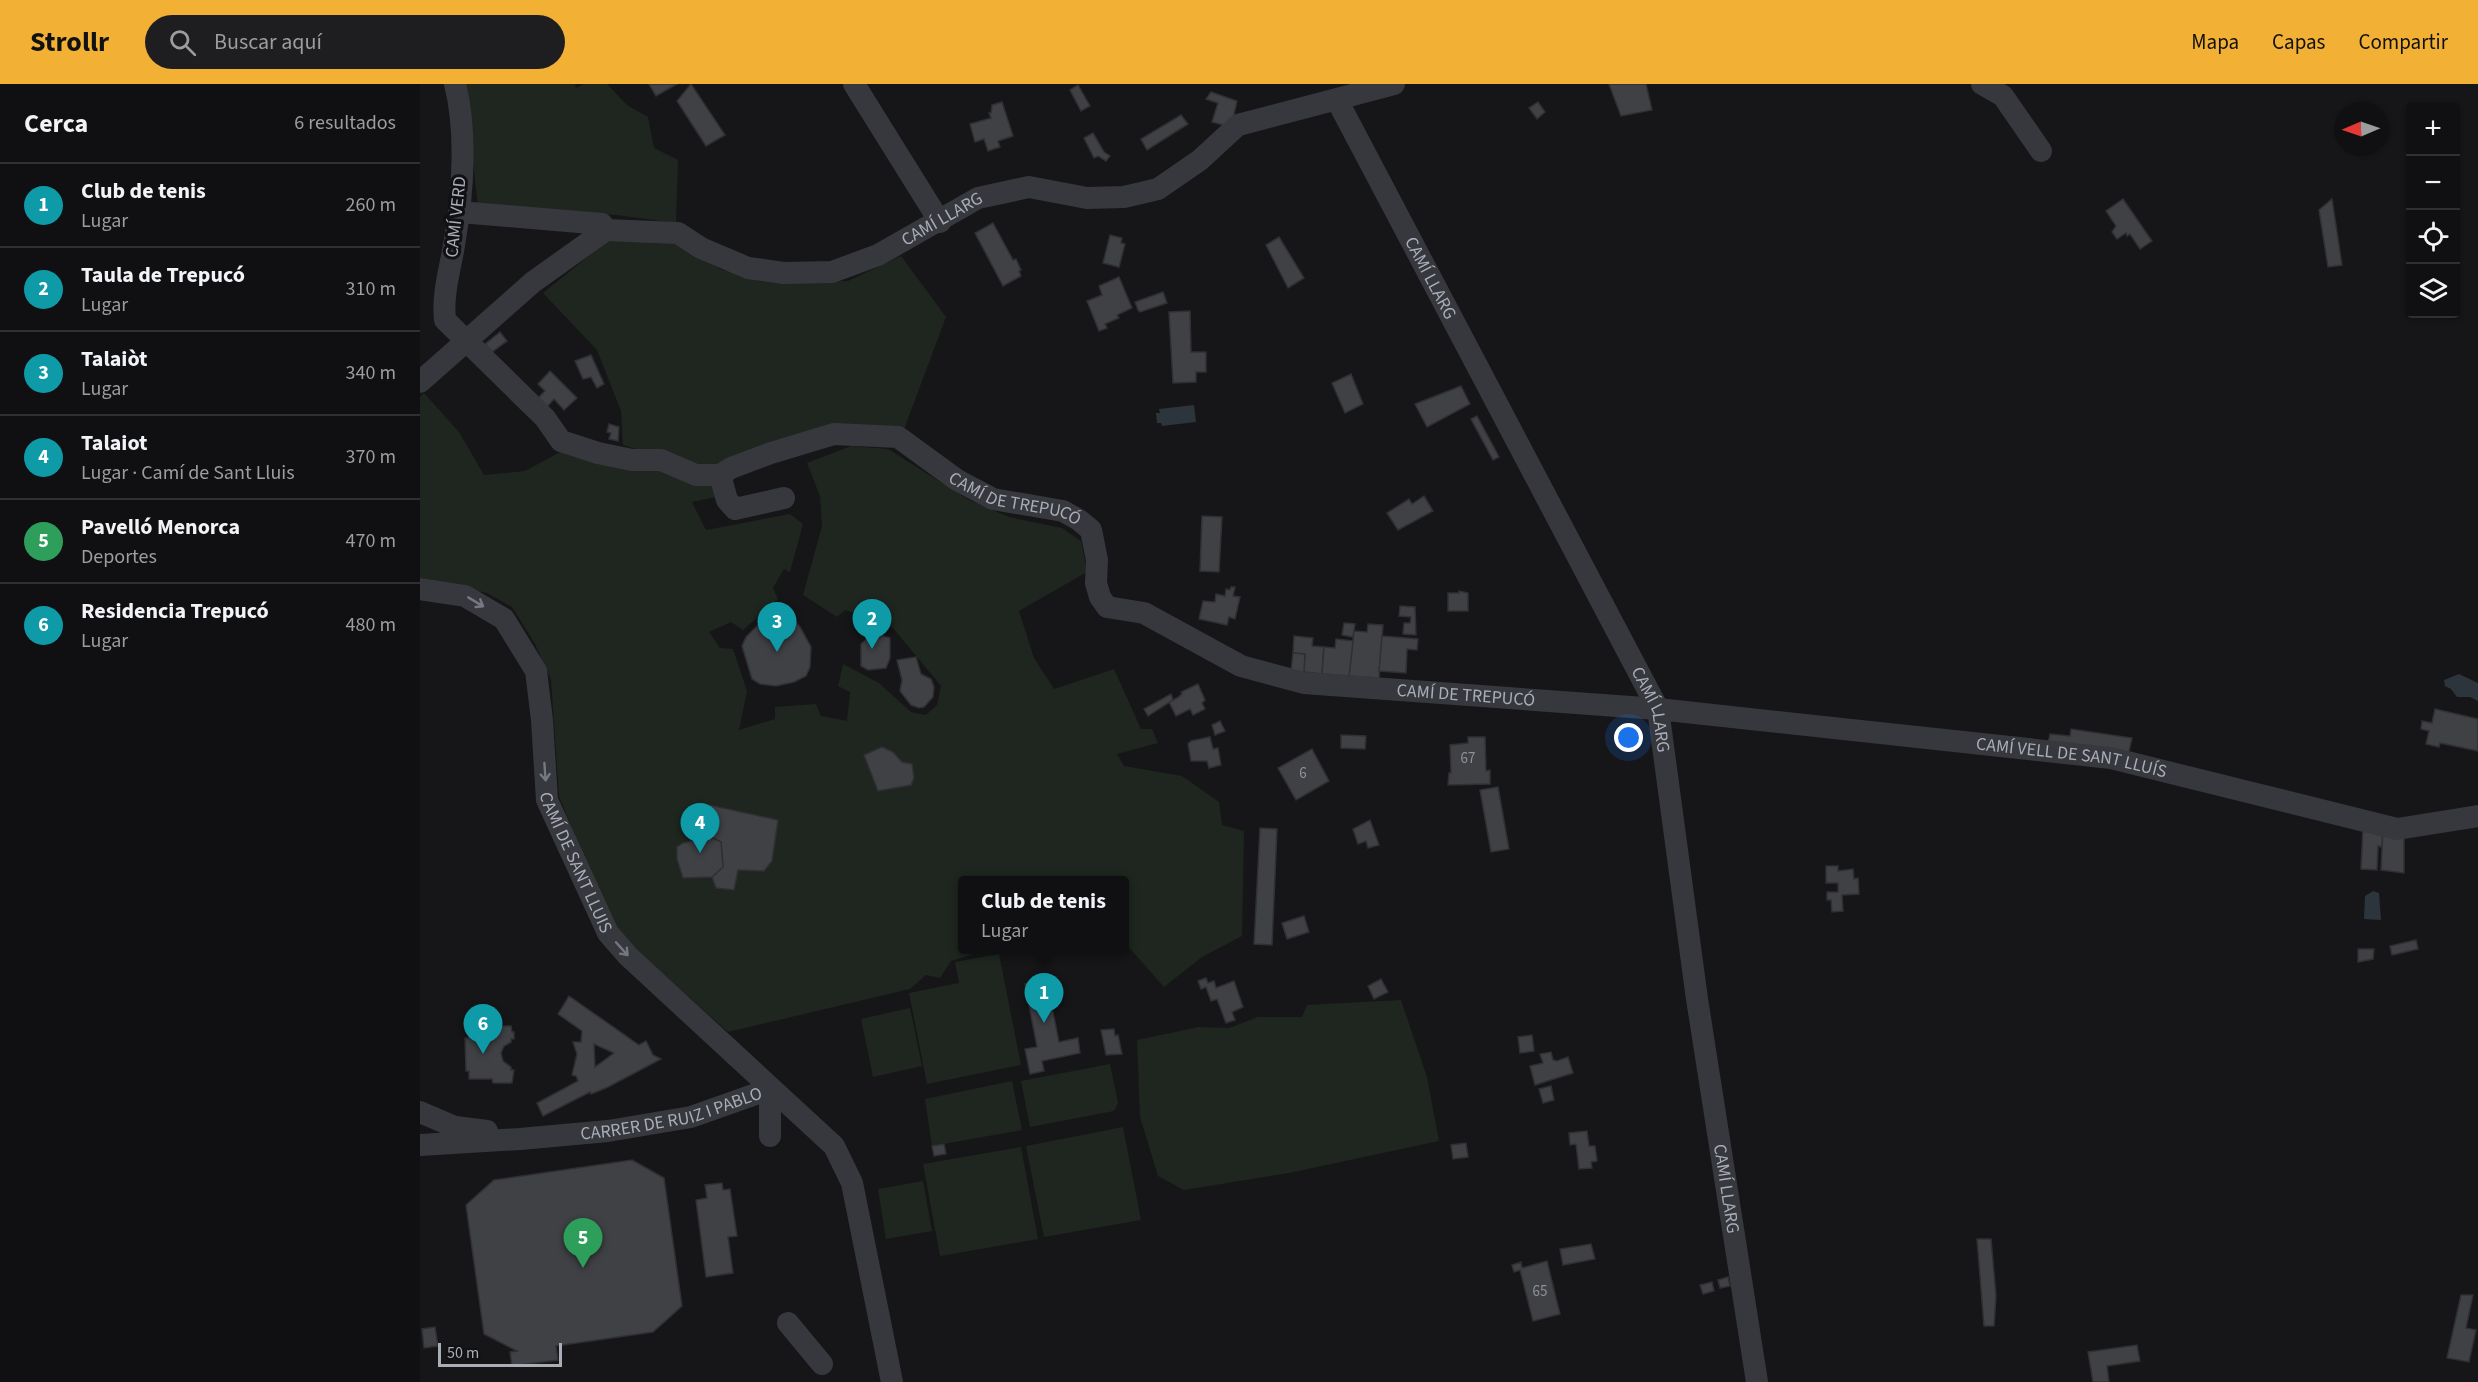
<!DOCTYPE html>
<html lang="es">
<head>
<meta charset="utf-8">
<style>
	:root { --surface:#101012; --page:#1e1e20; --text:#f1f3f6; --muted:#9c9d9f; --line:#303032; --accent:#f2b134 }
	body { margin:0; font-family:"Source Sans 3",sans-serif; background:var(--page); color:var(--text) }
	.controls { position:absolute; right:18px; top:18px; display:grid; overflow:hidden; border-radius:6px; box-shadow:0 2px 4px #0004 }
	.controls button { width:54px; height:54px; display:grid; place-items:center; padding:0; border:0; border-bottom:2px solid var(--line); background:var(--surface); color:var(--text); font:30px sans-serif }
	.compass { position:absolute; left:1914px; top:18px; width:54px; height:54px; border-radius:50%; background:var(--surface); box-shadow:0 2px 4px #0004; rotate:268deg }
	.scale { position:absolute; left:18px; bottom:15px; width:124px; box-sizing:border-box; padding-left:6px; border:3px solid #a8adb8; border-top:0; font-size:16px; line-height:21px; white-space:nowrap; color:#a8adb8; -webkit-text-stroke:4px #111113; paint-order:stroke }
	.you { position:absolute; left:1209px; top:654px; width:21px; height:21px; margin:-15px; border:4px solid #fff; border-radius:50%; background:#1a73e8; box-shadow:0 0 0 9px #1a73e833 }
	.badge { display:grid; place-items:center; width:39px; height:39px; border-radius:50%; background:var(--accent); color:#fff; font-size:20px; font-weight:700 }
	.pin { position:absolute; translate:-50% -50px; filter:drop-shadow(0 2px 3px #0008) }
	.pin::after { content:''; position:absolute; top:32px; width:21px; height:18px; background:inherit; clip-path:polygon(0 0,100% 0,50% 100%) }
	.popup { position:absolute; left:538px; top:792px; width:171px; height:78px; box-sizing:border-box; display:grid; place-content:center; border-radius:6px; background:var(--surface); filter:drop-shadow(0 2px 4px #0005); font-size:20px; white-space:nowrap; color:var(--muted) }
	.popup b { font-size:22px; color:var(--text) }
	.popup::after { content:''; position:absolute; left:50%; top:100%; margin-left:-12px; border:12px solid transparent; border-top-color:var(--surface) }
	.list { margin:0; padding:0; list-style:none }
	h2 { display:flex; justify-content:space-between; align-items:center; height:78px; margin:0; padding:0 24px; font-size:26px }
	h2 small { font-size:20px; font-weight:400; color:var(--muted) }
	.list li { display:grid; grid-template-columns:39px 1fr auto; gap:18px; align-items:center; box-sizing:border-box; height:84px; padding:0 24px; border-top:2px solid var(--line) }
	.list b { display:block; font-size:22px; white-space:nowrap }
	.list p { margin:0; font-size:20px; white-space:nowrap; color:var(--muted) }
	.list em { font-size:20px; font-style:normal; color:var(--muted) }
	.icon { flex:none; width:33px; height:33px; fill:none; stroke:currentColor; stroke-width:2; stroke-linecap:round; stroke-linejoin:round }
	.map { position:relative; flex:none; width:2058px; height:1298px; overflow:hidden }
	header { display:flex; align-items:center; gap:36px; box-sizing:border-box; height:84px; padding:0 30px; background:var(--accent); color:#111 }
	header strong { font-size:28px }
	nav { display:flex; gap:33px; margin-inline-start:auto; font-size:21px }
	.search { width:420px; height:54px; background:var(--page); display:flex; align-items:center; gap:15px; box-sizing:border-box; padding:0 21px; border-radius:33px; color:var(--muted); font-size:22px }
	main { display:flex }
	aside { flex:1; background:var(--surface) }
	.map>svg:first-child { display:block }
	.green { fill:#1e261f }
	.water { fill:#2c353c }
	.building { fill:#404145; stroke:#303034; stroke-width:1.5; fill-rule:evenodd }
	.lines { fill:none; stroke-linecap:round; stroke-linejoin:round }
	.minor { stroke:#37383d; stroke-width:22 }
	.oneway { stroke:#757881 }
	.labels { text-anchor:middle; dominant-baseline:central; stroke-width:6; stroke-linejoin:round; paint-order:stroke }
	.number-label { font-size:15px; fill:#8e929b }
	.street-label { font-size:18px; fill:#a8adb8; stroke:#111113 }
</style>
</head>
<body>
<header>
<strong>Strollr</strong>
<div class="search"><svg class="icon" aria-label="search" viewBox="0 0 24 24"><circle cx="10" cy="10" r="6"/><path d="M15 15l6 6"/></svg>Buscar aquí</div>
<nav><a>Mapa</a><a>Capas</a><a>Compartir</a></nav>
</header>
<main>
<aside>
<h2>Cerca<small>6 resultados</small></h2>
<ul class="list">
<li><span class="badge" style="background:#0f9aa8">1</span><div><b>Club de tenis</b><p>Lugar</p></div><em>260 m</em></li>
<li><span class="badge" style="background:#0f9aa8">2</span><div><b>Taula de Trepucó</b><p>Lugar</p></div><em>310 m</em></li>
<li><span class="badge" style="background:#0f9aa8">3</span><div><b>Talaiòt</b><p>Lugar</p></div><em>340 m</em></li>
<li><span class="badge" style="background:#0f9aa8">4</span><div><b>Talaiot</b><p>Lugar · Camí de Sant Lluis</p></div><em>370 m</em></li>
<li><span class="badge" style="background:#2e9e5b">5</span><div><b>Pavelló Menorca</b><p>Deportes</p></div><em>470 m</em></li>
<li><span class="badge" style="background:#0f9aa8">6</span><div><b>Residencia Trepucó</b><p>Lugar</p></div><em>480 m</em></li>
</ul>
</aside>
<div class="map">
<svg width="2058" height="1298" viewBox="0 0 2058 1298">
	<rect width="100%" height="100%" fill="#161618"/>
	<!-- green -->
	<g class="green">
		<polygon points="44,0 155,0 156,4 164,0 187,0 207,21 228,33 234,64 258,76 256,139 196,131 58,122"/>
		<polygon points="190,155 260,159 300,185 353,198 428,197 481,172 526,233 483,348 290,384 263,380 203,361 201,327 177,266 123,209"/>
		<polygon points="4,309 39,348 64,391 105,387 140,368 296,396 300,412 272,418 286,446 370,430 383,440 370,488 364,485 353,504 358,515 323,546 311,538 289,548 300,564 313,565 327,607 319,646 355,635 355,623 396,620 401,632 427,637 430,608 418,602 423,580 459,599 491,628 506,631 517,621 521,602 473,544 452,534 425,526 417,533 383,511 402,442 400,412 387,379 431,362 468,365 549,416 589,433 642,444 661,457 667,488 599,527 614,574 634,605 694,585 721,645 732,645 738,659 697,670 704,682 762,692 799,718 802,741 824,747 822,852 782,873 744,903 705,859 705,796 543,796 543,866 567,866 564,867 531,877 520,894 506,891 490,905 308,948 199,850 178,808 139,712 131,596 115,560 92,523 67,509 0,494 0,313"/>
		<polygon points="579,870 601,981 507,1000 489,909 539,899 535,878"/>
		<polygon points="981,916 1007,993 1019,1057 869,1089 764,1106 738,1092 720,1033 717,956 779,943 809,944 838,933 882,933 887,921"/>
		<polygon points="490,924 502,982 453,993 441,935"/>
		<polygon points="690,980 698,1019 694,1027 610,1043 601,997"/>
		<polygon points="592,997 602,1046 512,1062 505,1015"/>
		<polygon points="703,1043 721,1136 624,1153 606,1062"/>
		<polygon points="601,1063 618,1155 520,1172 503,1080"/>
		<polygon points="503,1097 512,1147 466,1155 458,1105"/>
	</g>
	<!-- water -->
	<g class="water">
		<polygon points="774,321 776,338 742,342 741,339 737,339 736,329 740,329 739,325"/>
		<polygon points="2039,590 2058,599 2058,617 2050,613 2037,613 2031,605 2025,602 2024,596"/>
		<polygon points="1953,807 1959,809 1961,836 1944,835 1945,812"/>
	</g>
	<!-- building -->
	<g class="building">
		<polygon points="229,0 257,0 236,12"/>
		<polygon points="271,0 305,51 286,62 257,17"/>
		<polygon points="1189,0 1226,0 1232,26 1201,32"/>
		<polygon points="658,1 670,22 661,27 650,6"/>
		<polygon points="791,8 817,17 811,43 792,38 798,19 786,15"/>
		<polygon points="582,18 593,52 578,57 580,63 568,67 564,55 555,58 550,40 571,34 569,29 571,29 572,21"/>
		<polygon points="1118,18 1125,28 1117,35 1109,24"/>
		<polygon points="761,31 768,40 727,66 721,55"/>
		<polygon points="673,49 684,68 690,72 686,77 678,72 674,74 664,54"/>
		<polygon points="1703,115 1732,157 1720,165 1710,150 1707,152 1706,149 1697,155 1692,148 1696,142 1686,127"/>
		<polygon points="1912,115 1922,181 1908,183 1899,126"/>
		<polygon points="573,139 593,176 596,175 601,186 599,187 601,192 583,202 555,149"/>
		<polygon points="690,151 702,154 701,159 705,160 699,183 683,179"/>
		<polygon points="859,153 884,194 868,204 846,161"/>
		<polygon points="699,193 712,224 697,231 699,234 685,240 687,244 679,247 667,217 682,211 679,202"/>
		<polygon points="743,208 747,219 720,228 718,226 715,218"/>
		<polygon points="770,227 771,268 786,268 786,288 776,288 776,298 753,299 749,228"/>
		<polygon points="80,248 87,257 72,268 65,260"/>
		<polygon points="171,271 184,300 177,304 171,293 163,295 155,277"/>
		<polygon points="130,287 157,314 144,326 134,315 126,324 117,315 125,307 118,300"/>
		<polygon points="931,290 943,320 925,329 912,299"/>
		<polygon points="1041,302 1050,320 1007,343 995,320"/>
		<polygon points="1057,332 1079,373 1073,376 1051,335"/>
		<polygon points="189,340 199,343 198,357 189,355 191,349 187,348"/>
		<polygon points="1004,412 1013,427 978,446 967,429 989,415 992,420"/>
		<polygon points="782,432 802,433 799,488 780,487"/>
		<polygon points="811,503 815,503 813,512 820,513 815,535 809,533 807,541 779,535 783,517 795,518 796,510 805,512 806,505 810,506"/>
		<polygon points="1039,507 1048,509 1048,527 1028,527 1028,509 1039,509"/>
		<polygon points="980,522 995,523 996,551 983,550 984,539 990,539 991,533 979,532"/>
		<polygon points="355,534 373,534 380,543 391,563 390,583 386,592 374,598 356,602 340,600 332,595 322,562 326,553 342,537"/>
		<polygon points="924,539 935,540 933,553 922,551"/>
		<polygon points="948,540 963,541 959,594 929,592 934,547 947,548"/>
		<polygon points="460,551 470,554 470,574 466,584 448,586 441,582 441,560 450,552"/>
		<polygon points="874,552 893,554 892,562 904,563 902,590 884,588 885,570 873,569"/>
		<polygon points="962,552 998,555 997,566 987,565 986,589 959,587"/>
		<polygon points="916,555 933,557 929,592 902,590 904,563 915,564"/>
		<polygon points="873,569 885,570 884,588 871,587"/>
		<polygon points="496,573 501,590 511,595 514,603 513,613 504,623 499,624 491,621 480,607 482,596 477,576"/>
		<polygon points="778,600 785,616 782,619 785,625 773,631 770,625 756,632 749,618 757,614 762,610 761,608"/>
		<polygon points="751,610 753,616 728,632 724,625"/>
		<polygon points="2015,625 2058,635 2058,667 2020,659 2019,663 2006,660 2009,647 2001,645 2002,637 2012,639"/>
		<polygon points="800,637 805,647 795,651 792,641"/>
		<polygon points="1651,645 1712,654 1708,672 1628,659 1630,650 1650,652"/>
		<polygon points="921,651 946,652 945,665 921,664"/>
		<polygon points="790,653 793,665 798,664 801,681 789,684 787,677 771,677 768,660 771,657"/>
		<polygon points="1048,653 1065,653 1066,687 1070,686 1070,700 1028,701 1029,689 1031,689 1030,661 1048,659"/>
		<polygon points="462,663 473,668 482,678 492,680 494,694 491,701 458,707 444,671"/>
		<polygon points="892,665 909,697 876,716 858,684"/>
		<polygon points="1078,703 1089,765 1071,768 1060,706"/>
		<polygon points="289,721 358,736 352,777 344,787 318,786 314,806 296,804 292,793 303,783 301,758 293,754 283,754"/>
		<polygon points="950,736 959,761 948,764 946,757 938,760 933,745"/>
		<polygon points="840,744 857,745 852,861 834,860"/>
		<polygon points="1943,744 1963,745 1962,763 1958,762 1957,786 1941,785"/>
		<polygon points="1963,745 1984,747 1984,789 1961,786"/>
		<polygon points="283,754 293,754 301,758 303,783 292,793 263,794 257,775 257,763 263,759"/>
		<polygon points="1406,782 1418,782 1418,787 1433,785 1434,795 1438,794 1439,810 1422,811 1423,827 1412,828 1411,816 1407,816 1407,808 1418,808 1418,799 1406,799"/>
		<polygon points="884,832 889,848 867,855 862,839"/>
		<polygon points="1996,856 1998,865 1972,871 1970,862"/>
		<polygon points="1938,865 1954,865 1953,875 1938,878"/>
		<polygon points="786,894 788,899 794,897 796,904 814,897 823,923 812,928 815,936 806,939 797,915 791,917 786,903 781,905 778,897"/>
		<polygon points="961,895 968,908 954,915 948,902"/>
		<polygon points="619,897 624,924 632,923 639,958 658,954 660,969 622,977 624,987 610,990 605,965 617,963 605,900"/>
		<path d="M149,912l70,49 7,-4 7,14 8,4 -53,28 -17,7 -1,-2 -47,24 -6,-13 41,-22 -2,-5 -4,-1 5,-21 -4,-12h8l1,-11 -24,-17zM174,960l20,9 -19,14z"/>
		<polygon points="72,942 91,942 92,948 94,948 94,955 91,955 91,958 84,962 81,969 83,977 91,983 91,986 94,986 92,999 73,999 72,995 49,995 49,987 46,987 45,954 49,954 49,946 72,946"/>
		<polygon points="694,945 695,952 698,951 702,970 686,971 681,946"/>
		<polygon points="1112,951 1114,967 1100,969 1098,953"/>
		<polygon points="1131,968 1133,976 1137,977 1148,973 1153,989 1115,1001 1110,982 1123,979 1120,970"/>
		<polygon points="1131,1002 1134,1016 1123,1019 1119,1005"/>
		<polygon points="1167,1047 1169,1062 1175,1062 1177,1077 1171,1078 1172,1084 1159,1085 1156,1060 1150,1061 1149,1049"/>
		<polygon points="1046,1059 1048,1073 1033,1075 1031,1061"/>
		<polygon points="524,1060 526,1070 514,1072 512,1062"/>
		<polygon points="212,1076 244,1094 262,1222 233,1248 136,1262 138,1276 92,1282 90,1268 97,1267 64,1250 46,1121 74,1096"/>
		<polygon points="302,1099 303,1106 310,1105 317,1152 308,1153 313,1189 286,1193 276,1116 287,1114 285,1101"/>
		<polygon points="1557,1155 1571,1155 1576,1212 1574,1242 1564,1242"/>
		<polygon points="1171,1160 1175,1175 1143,1181 1140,1165"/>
		<polygon points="1127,1177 1140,1230 1113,1237 1100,1186 1094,1188 1092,1181 1101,1178 1102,1184"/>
		<polygon points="1308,1193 1310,1202 1300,1204 1298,1196"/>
		<polygon points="1292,1198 1294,1207 1283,1210 1280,1201"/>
		<polygon points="2041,1211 2053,1211 2046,1244 2056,1246 2049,1278 2027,1274"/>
		<polygon points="15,1243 18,1262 4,1264 2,1245"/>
		<polygon points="1717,1261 1720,1277 1687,1282 1689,1298 1673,1298 1668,1268"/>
	</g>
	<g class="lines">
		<!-- minor -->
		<g class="minor">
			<path id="s1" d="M35,0c12,47 8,108 0,155 -4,28 -13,53 -10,81l100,98 16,23 37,12 34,7h29l35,15h24l11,-7 40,-15 63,-19 64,3 59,43 36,19 70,12 16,9 12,10 6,30 -1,23 4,14 7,10 37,6 97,53 63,17 354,26 453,49 286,71 81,-13"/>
			<polyline points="434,0 520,138"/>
			<polyline points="1562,0 1583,12 1621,67"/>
			<path id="s2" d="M917,16l321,609 39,290 60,383"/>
			<polyline points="40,128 182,140 186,146"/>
			<path id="s3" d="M0,298l113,-100 73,-52 72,3 23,15 47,20 36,5 48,-1 46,-17 100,-57 51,-11 58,11 37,-1 34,-8 42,-29 38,-35 156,-41"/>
			<polyline points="300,391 307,416 315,425 364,414"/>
			<path id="s4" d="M0,505l45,7 39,23 32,52 6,49 5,80 61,133 20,23 206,190 18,37 40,199"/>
			<polyline points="0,1028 35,1043 67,1047"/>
			<polyline points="350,1052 350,1005"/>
			<path id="s5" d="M0,1061l100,-6 88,-8 83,-14 79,-28"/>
			<polyline points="368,1239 402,1280"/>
		</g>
	</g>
	<!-- one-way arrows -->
	<defs><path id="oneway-shaft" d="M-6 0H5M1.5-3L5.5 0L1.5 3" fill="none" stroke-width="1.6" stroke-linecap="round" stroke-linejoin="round" transform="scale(1.5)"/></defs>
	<g class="oneway">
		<use href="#oneway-shaft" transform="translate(56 518) rotate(31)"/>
		<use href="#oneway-shaft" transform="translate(125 688) rotate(86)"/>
		<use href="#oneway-shaft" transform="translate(202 865) rotate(48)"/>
	</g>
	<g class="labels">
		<!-- number labels -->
		<g class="number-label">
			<text x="1048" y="674">67</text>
			<text x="883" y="689">6</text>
			<text x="1120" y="1207">65</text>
		</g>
		<!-- street labels -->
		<g class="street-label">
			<text transform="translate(36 133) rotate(-84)">CAMÍ VERD</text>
			<text stroke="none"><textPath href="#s3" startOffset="598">CAMÍ LLARG</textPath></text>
			<text stroke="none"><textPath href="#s2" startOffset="201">CAMÍ LLARG</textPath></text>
			<text stroke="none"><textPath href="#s1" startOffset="891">CAMÍ DE TREPUCÓ</textPath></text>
			<text stroke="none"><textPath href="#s1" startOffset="1431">CAMÍ DE TREPUCÓ</textPath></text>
			<text stroke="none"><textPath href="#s2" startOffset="687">CAMÍ LLARG</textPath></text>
			<text stroke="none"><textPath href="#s1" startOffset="2040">CAMÍ VELL DE SANT LLUÍS</textPath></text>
			<text stroke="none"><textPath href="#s4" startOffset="350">CAMÍ DE SANT LLUIS</textPath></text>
			<text stroke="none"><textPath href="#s5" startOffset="254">CARRER DE RUIZ I PABLO</textPath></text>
			<text stroke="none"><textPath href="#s2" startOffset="1173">CAMÍ LLARG</textPath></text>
		</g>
	</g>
</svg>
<div class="controls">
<button>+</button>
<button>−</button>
<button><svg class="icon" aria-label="locate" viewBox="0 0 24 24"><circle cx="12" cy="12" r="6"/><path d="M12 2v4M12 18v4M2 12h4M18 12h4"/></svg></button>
<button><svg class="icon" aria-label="layers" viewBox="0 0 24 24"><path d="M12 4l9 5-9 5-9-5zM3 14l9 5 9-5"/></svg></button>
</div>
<svg class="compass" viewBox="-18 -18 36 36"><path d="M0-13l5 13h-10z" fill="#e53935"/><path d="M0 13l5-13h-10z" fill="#9c9d9f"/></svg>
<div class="scale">50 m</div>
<div class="you"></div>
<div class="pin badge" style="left:624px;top:939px;background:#0f9aa8">1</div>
<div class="popup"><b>Club de tenis</b>Lugar</div>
<div class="pin badge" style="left:452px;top:565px;background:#0f9aa8">2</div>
<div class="pin badge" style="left:357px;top:568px;background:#0f9aa8">3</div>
<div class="pin badge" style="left:280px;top:769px;background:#0f9aa8">4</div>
<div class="pin badge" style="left:163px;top:1184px;background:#2e9e5b">5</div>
<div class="pin badge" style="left:63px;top:970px;background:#0f9aa8">6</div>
</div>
</main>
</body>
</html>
